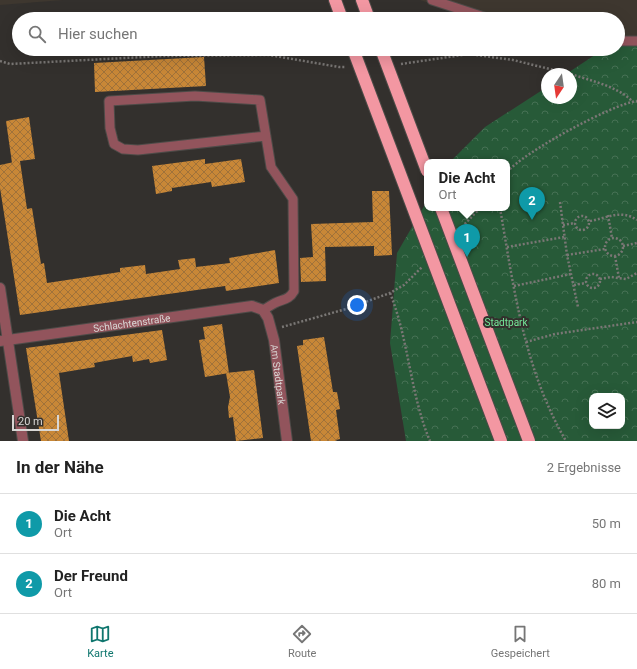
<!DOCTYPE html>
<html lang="de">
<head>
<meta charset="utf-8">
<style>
	:root { --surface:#fff; --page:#f2f2f2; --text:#222; --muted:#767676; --line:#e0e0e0; --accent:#0f766e }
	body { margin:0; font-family:Roboto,sans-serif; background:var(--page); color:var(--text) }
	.controls { position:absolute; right:12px; bottom:12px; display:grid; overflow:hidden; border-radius:8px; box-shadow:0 4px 16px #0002 }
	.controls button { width:36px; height:36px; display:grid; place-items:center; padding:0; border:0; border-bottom:1px solid var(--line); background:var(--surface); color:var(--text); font:20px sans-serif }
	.compass { position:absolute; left:541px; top:68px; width:36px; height:36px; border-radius:50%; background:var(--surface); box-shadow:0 4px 16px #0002; rotate:193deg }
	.scale { position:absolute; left:12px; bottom:10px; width:47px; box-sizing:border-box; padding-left:4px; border:2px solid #d9d7d5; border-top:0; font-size:11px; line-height:14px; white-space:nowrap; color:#d9d7d5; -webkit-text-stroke:3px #33302d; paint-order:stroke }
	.you { position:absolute; left:357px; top:305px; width:14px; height:14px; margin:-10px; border:3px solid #fff; border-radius:50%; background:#1a73e8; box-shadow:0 0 0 6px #1a73e833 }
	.badge { display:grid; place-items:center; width:26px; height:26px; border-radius:50%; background:var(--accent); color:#fff; font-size:13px; font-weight:700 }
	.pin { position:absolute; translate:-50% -33px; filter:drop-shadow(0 1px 2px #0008) }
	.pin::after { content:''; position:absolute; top:21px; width:14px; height:12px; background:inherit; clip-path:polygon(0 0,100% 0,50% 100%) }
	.popup { position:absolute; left:424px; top:159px; width:86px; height:52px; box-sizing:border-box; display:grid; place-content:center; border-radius:8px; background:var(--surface); filter:drop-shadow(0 1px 3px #0005); font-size:13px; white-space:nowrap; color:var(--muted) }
	.popup b { font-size:15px; color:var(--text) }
	.popup::after { content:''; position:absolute; left:50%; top:100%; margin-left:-8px; border:8px solid transparent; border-top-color:var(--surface) }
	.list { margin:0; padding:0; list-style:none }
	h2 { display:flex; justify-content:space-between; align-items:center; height:52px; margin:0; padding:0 16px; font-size:17px }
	h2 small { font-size:13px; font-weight:400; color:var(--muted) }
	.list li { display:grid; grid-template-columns:26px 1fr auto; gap:12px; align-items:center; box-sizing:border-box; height:60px; padding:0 16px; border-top:1px solid var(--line) }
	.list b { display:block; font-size:15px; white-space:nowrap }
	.list p { margin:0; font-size:13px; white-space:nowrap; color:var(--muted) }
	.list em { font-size:13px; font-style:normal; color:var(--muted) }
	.icon { flex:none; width:22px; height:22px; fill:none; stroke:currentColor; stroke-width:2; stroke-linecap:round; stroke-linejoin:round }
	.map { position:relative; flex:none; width:637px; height:441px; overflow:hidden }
	.search { position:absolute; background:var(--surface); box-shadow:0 4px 16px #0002; left:12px; right:12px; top:12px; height:44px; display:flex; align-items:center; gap:10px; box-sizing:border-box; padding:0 14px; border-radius:22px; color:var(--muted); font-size:15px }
	.sheet { height:172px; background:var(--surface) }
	nav { display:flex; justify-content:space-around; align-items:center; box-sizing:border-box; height:56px; border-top:1px solid var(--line); background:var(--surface); font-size:11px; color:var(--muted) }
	nav a { display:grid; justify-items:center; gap:2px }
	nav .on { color:var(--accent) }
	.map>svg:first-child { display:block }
	.built { fill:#3e372f }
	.park { fill:url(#park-crowns); fill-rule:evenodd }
	.building { fill:url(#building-cross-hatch) }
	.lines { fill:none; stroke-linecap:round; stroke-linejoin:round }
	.service-casing { stroke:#4e4b48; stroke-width:11 }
	.minor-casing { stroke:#4e4b48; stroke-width:12 }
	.motorway-casing { stroke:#4e4b48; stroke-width:14 }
	.path { stroke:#7a7775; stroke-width:2.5; stroke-dasharray:2 2; stroke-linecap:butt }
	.service { stroke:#92545c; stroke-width:9 }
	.minor { stroke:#92545c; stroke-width:10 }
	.motorway { stroke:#f397a2; stroke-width:12 }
	.motorway-bridge-casing { stroke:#4e4b48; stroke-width:14; stroke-linecap:butt }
	.motorway-bridge { stroke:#f397a2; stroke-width:12 }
	.labels { text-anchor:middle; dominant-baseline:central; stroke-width:4; stroke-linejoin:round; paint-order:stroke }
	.park-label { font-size:10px; fill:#75e99a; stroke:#33302d }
	.street-label { font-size:10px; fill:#d9d7d5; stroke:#33302d }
</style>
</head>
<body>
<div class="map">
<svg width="637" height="441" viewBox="0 0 637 441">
	<defs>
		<pattern id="park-crowns" width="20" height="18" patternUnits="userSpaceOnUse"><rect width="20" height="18" fill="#275a38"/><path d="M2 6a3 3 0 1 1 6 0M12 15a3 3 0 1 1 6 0" fill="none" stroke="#467154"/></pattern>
		<pattern id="building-cross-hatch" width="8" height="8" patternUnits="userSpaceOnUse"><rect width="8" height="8" fill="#c88737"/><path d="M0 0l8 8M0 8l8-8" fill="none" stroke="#a0723a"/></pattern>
	</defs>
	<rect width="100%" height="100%" fill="#33302d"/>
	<!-- built -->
	<g class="built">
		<polygon points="0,0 63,0 0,5"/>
		<polygon points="420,0 637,0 637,46 618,46 618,19 476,19"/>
	</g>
	<!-- park -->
	<path class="park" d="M618,46h19v395h-231l-16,-98 7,-90 30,-52v7h80v-46h-57l35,-35 62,-40v11h24v-24h-5l38,-25h14zM592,396h30v30h-30z"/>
	<!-- building -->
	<g class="building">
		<polygon points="204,57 206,86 95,92 94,63"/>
		<polygon points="29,117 35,159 20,161 27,209 32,208 41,264 44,263 47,283 120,272 120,268 145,265 146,274 180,269 178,260 195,258 196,267 230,263 229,258 275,250 279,283 226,291 225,286 20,315 0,188 0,165 14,162 12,163 6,121"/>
		<polygon points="205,159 205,164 241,159 245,182 212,187 211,182 172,188 172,191 156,194 152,166"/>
		<polygon points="372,191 389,191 392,255 374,256 374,246 325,247 326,281 301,282 300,258 313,257 311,224 373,222"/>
		<polygon points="222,324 229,373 205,377 199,340 205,339 203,327"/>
		<polygon points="162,330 167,360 150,363 149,359 133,362 132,356 94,363 95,367 59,373 69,441 41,441 26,348"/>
		<polygon points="324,337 333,392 337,392 340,409 336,410 340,439 336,440 337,441 311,441 297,346 303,345 303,340"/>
		<polygon points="254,370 263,438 236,441 233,417 229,418 228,407 230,397 226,373"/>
	</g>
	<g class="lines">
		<defs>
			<g id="service">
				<polyline points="432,0 490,19"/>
				<polyline points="618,41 637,41"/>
				<path d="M263,310c4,-2 8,-5 12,-7 8,-4 14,-3 19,-12l-1,-92 -22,-32 -11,-67 -65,-4 -86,5 1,27 4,16 9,5 15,1 128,-14"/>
			</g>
			<g id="minor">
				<polyline points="0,288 23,441"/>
				<path id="s1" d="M0,341l252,-35 11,4 5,8 6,22 13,101"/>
			</g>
			<g id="motorway">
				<polyline points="335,0 342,19"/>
				<polyline points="362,0 369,19"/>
			</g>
		</defs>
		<!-- service casing -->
		<use href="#service" class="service-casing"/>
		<!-- minor casing -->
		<use href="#minor" class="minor-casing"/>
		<!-- motorway casing -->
		<use href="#motorway" class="motorway-casing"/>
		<!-- path -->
		<g class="path">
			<polyline points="0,61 10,64 163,56 269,55 339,67 346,67"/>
			<polyline points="401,64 469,54 513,60 570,74"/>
			<path d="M571,74c20,7 46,12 61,27"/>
			<path d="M507,172c16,-19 105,-68 130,-71"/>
			<polyline points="560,202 567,255 578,307"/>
			<path d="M500,208c14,81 24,161 66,233"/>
			<polyline points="608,215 612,238"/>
			<circle cx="582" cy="223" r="7"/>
			<path d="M590,221c17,-3 31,-12 47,-1"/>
			<polyline points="563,225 575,223"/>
			<polyline points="462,227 480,208"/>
			<circle cx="614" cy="247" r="9"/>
			<polyline points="623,246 637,243"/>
			<polyline points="507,247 564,237"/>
			<polyline points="567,255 605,249"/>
			<polyline points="615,256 619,278"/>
			<circle cx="593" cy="281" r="7"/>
			<polyline points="600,279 611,277 626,279 637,273"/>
			<polyline points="574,285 586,283"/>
			<polyline points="514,286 571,274"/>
			<path d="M390,293c19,47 20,101 40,148"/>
			<polyline points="282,327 346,309 390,293 404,285 422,267"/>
			<polyline points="526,342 555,334 637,322"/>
		</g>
		<!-- service -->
		<use href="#service" class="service"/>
		<!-- minor -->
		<use href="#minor" class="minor"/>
		<!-- motorway -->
		<use href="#motorway" class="motorway"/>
		<defs>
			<g id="motorway-bridge">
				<polyline points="353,49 501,441"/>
				<polyline points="381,49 427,171"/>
				<polyline points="441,208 529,441"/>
			</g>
		</defs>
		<!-- motorway-bridge casing -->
		<use href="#motorway-bridge" class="motorway-bridge-casing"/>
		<!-- motorway-bridge -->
		<use href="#motorway-bridge" class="motorway-bridge"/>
	</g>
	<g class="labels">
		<!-- park labels -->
		<g class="park-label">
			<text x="506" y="322">Stadtpark</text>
		</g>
		<!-- street labels -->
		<g class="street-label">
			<text stroke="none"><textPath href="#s1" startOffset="133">Schlachtenstraße</textPath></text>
			<text stroke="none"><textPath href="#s1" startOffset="333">Am Stadtpark</textPath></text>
		</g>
	</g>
</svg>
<div class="controls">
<button><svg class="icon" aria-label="layers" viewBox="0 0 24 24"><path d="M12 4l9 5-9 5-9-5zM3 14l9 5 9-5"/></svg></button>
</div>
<svg class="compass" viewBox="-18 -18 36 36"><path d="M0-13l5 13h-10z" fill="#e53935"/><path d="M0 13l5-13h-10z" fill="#767676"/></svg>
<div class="scale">20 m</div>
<div class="you"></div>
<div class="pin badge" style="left:467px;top:257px;background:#0f9aa8">1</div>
<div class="popup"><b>Die Acht</b>Ort</div>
<div class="pin badge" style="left:532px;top:220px;background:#0f9aa8">2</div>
<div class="search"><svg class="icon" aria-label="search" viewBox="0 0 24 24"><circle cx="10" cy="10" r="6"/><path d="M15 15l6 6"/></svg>Hier suchen</div>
</div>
<section class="sheet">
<h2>In der Nähe<small>2 Ergebnisse</small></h2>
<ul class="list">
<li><span class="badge" style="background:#0f9aa8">1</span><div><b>Die Acht</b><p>Ort</p></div><em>50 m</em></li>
<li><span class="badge" style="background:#0f9aa8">2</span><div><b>Der Freund</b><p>Ort</p></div><em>80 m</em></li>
</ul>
</section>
<nav>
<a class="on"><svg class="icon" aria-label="map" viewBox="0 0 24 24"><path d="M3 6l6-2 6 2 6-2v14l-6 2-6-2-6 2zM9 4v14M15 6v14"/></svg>Karte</a>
<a><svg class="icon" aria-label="directions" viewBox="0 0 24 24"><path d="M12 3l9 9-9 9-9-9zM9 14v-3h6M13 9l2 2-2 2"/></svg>Route</a>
<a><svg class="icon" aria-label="saved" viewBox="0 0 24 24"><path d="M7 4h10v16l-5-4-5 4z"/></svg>Gespeichert</a>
</nav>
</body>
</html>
